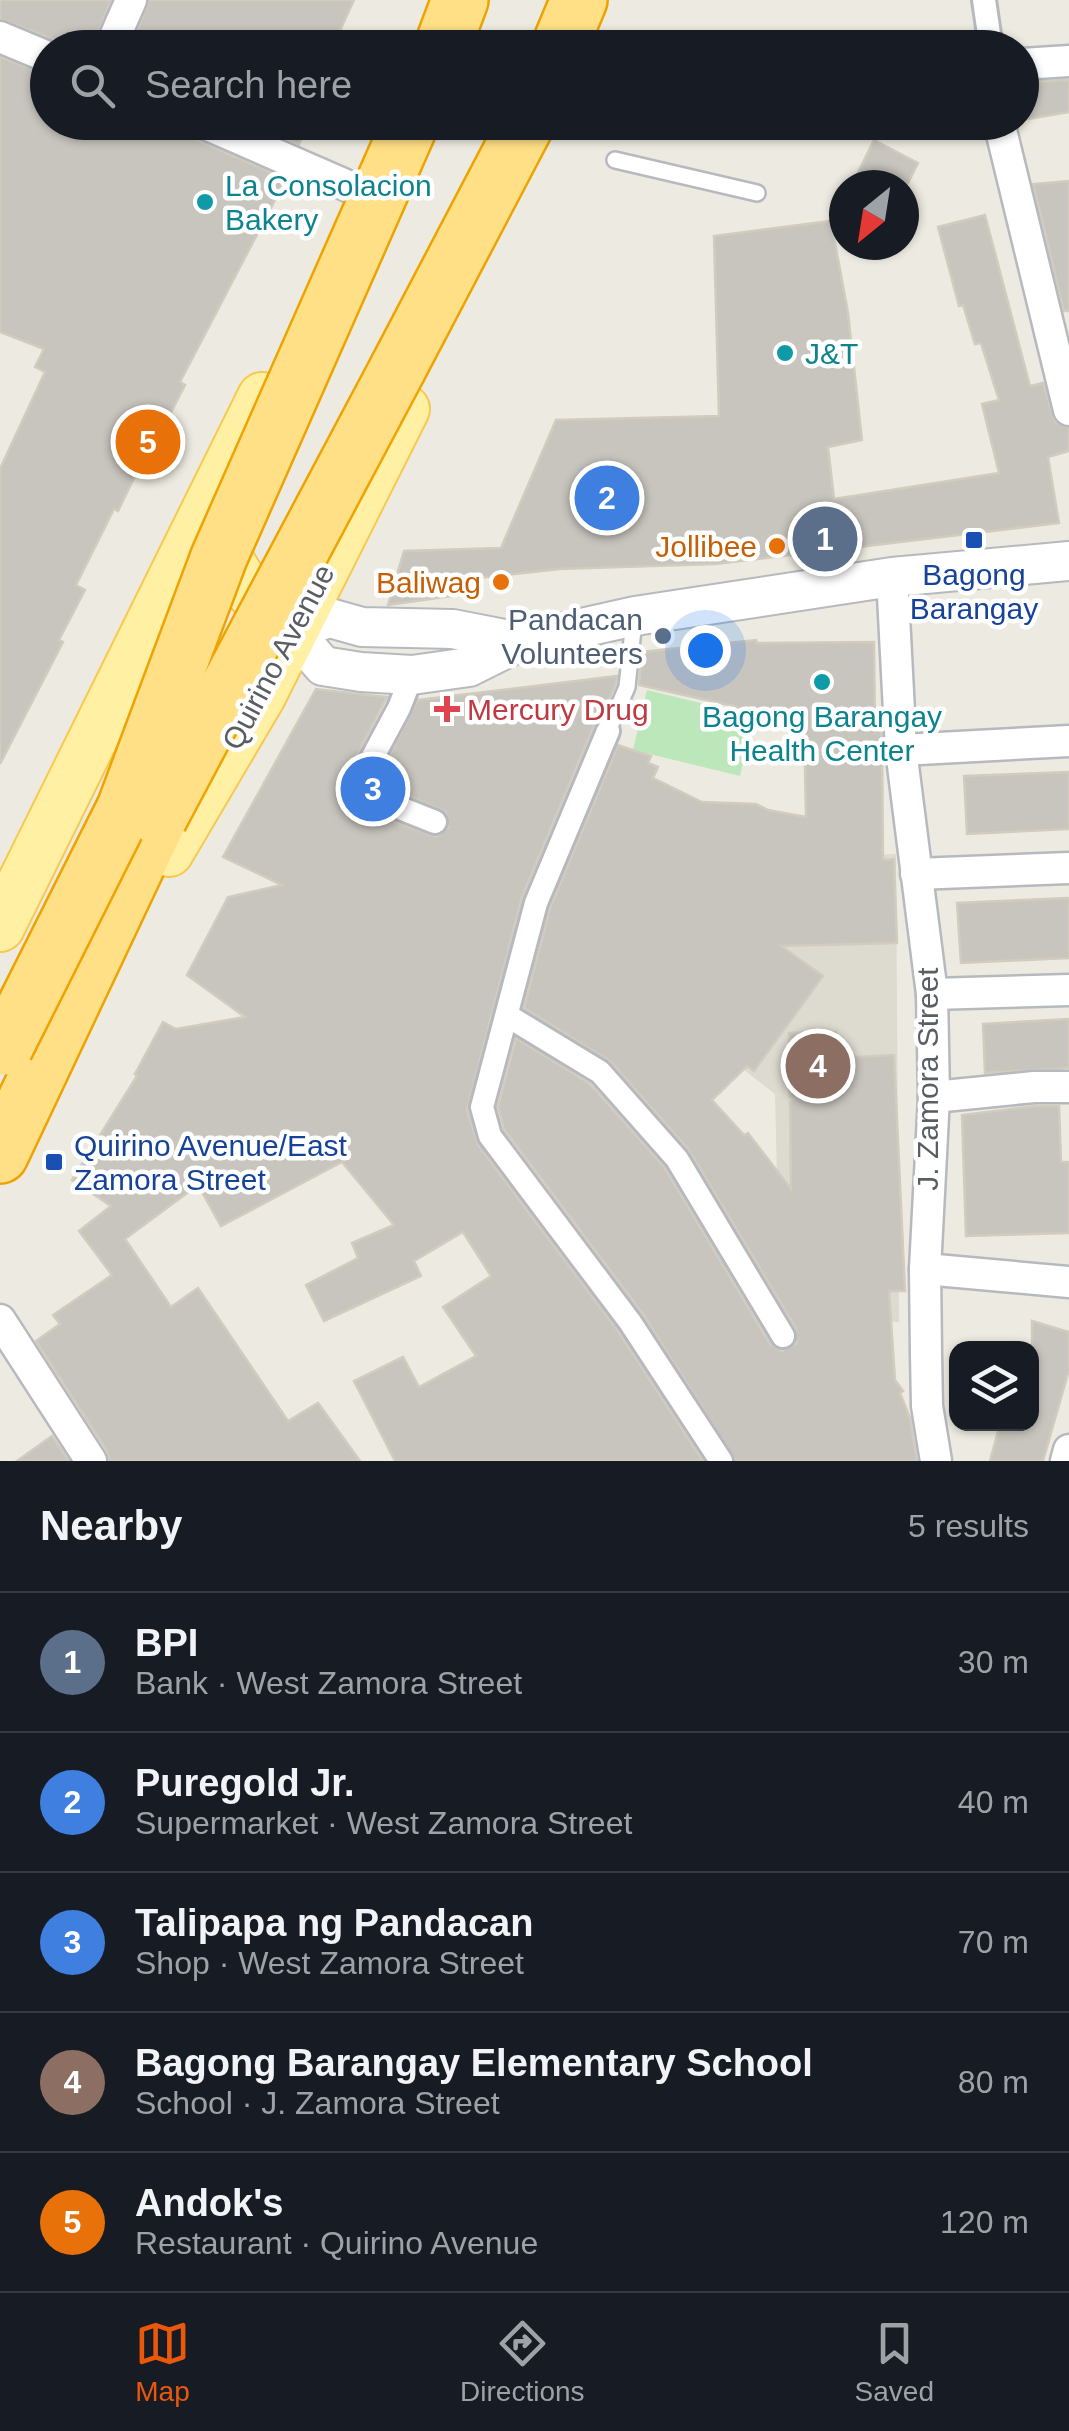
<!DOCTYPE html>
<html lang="en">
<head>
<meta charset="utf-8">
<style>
	:root { --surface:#171b24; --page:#242831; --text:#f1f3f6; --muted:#9ea1a6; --line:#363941; --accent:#ea580c }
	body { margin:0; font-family:Helvetica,sans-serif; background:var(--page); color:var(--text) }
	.controls { position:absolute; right:30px; bottom:30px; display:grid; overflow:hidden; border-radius:20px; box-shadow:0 2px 8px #0004 }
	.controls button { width:90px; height:90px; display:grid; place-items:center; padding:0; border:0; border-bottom:2px solid var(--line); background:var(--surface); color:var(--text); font:50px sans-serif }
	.compass { position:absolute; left:829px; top:170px; width:90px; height:90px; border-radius:50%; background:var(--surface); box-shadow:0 2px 8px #0004; rotate:210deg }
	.you { position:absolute; left:705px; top:650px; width:35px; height:35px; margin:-25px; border:8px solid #fff; border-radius:50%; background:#1a73e8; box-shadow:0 0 0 15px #1a73e833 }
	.badge { display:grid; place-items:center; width:65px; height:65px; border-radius:50%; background:var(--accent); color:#fff; font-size:32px; font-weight:700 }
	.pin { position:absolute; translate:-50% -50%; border:5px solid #fff; box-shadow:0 2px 10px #0006 }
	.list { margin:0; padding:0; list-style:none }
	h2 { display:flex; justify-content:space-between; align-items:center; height:130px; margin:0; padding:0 40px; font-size:42px }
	h2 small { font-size:32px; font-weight:400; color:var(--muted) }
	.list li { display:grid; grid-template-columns:65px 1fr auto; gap:30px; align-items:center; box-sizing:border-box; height:140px; padding:0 40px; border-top:2px solid var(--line) }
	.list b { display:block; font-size:38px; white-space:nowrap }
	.list p { margin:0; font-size:32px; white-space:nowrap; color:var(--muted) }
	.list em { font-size:32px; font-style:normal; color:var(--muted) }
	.icon { flex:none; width:55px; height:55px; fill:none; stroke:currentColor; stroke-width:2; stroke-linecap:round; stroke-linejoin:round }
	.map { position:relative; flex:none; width:1069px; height:1461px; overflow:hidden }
	.search { position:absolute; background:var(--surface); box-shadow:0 2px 8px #0004; left:30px; right:30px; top:30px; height:110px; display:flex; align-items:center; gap:25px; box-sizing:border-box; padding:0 35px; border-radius:55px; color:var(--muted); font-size:38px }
	.sheet { height:830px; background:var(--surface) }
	nav { display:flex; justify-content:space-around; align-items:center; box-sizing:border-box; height:140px; border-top:2px solid var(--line); background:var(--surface); font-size:28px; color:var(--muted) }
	nav a { display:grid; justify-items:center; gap:5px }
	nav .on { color:var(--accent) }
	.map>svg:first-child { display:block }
	.education { fill:#dddad0 }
	.green { fill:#bce7bb }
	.building { fill:#c8c5be; stroke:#d2ccbf; stroke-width:2.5 }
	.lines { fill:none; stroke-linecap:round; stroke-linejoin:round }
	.service-casing { stroke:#b6b9be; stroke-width:20 }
	.pedestrian-casing { stroke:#b6b9be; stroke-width:28 }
	.minor-casing { stroke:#b6b9be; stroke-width:35 }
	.tertiary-casing { stroke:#b6b9be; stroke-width:42 }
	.primary-casing { stroke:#f8c84f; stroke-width:52 }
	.motorway-casing { stroke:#eea300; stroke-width:60 }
	.service { stroke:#fff; stroke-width:15 }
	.pedestrian { stroke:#fff; stroke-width:22 }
	.minor { stroke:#fff; stroke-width:30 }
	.tertiary { stroke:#fff; stroke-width:38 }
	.primary { stroke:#fff0a4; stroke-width:48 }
	.motorway { stroke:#ffe086; stroke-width:55 }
	.motorway-bridge-casing { stroke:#eea300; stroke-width:60; stroke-linecap:butt }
	.motorway-bridge { stroke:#ffe086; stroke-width:55 }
	.culture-dot { fill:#0f9aa8; stroke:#fff; stroke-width:4 }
	.transit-dot { fill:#1a4fb4; stroke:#fff; stroke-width:4 }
	.food-dot { fill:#e8710a; stroke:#fff; stroke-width:4 }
	.service-dot { fill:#5c6f8a; stroke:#fff; stroke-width:4 }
	.health-dot { fill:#e0444e; stroke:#fff; stroke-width:4 }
	.labels { text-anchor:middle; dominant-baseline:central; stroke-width:9; stroke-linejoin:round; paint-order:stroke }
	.culture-label { font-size:30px; fill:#0d838f; stroke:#fff; text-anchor:start }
	.food-label { font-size:30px; fill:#c56008; stroke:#fff; text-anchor:end }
	.transit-label { font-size:30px; fill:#164399; stroke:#fff }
	.service-label { font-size:30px; fill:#4e5e75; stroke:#fff; text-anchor:end }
	.street-label { font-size:30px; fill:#595e63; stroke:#fff }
	.health-label { font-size:30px; fill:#be3a42; stroke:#fff; text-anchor:start }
</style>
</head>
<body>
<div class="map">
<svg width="1069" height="1461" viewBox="0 0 1069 1461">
	<rect width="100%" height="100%" fill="#edebe1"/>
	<!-- education -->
	<polygon class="education" points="896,854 899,1322 835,1323 777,1179 775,1094 702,1037 782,860"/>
	<!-- green -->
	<polygon class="green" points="647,690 754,716 740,776 633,750"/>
	<!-- building -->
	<g class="building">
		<polygon points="0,0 111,0 92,48 64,48 55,40 0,19"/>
		<polygon points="149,0 354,0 332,48 131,48"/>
		<polygon points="0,57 48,75 48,122 182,122 185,132 194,139 286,179 180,382 185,385 164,426 156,422 131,474 135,476 118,511 114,509 76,585 85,590 59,640 63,642 0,764 0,469 45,372 35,367 44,349 0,332"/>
		<polygon points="1069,80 1069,112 1022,120 1022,82"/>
		<polygon points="249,122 309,122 299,144"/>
		<polygon points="874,140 918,163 907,185 852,185"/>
		<polygon points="1069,181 1069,311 1064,311 1033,184"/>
		<polygon points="985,215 1030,386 1043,383 1055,422 1069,428 1069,451 1048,457 1059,523 715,564 560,569 477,578 472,593 388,605 404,551 501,548 556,420 719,416 714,236 831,221 848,313 862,440 828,447 834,499 999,473 982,404 999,400 981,343 975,344 963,305 959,306 938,227"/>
		<polygon points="756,640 757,643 874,642 875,729 881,729 882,739 883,860 894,859 897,943 781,946 823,976 754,1071 747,1066 712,1100 744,1135 748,1133 791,1189 790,1102 794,1099 790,1097 789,1033 836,1032 837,1058 894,1055 905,1291 889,1291 895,1380 903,1391 900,1393 910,1418 917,1461 736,1461 643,1314 504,1129 498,1107 516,1038 590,1084 665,1168 770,1344 782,1351 796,1344 796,1328 688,1149 611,1062 524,1008 550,908 618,745 651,756 648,763 658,767 653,778 702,802 756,804 768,810 806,817 804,721 769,721 769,714 639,685 642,652"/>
		<polygon points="617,676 616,684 601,718 594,725 522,897 467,1110 478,1145 618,1331 703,1461 395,1461 354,1381 403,1357 419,1387 476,1356 443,1307 491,1276 463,1232 414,1261 421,1276 324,1321 306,1285 358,1258 352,1243 394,1225 342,1162 221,1226 198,1185 125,1239 171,1307 198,1288 288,1421 318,1403 360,1461 110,1461 107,1451 36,1341 60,1324 53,1315 112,1275 79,1231 111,1206 72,1180 137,1076 135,1074 163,1022 176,1029 245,1017 187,975 228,897 282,885 223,857 316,689 387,697 342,783 340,792 349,804 436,837 449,827 446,812 376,782 418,700"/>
		<polygon points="1069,772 1069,829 967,834 964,776"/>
		<polygon points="1069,898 1069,958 961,963 957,903"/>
		<polygon points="1069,1019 1069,1068 985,1073 983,1024"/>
		<polygon points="1035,1106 1059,1106 1061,1162 1069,1162 1069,1233 966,1236 962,1115"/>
		<polygon points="1032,1321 1069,1332 1069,1370 1043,1461 990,1461 1000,1424 1032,1424"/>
		<polygon points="52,1436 69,1461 17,1461"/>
	</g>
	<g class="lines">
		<defs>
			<g id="service">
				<polyline points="615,160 757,193"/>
				<polyline points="608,731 627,687 634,620"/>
			</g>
			<g id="pedestrian">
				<polyline points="984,0 991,48"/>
				<polyline points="412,675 399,708 355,790 435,822"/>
				<polyline points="608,731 536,903 482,1107 490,1136 630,1322 721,1461"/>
				<polyline points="508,1016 600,1072 677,1159 783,1336"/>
			</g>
			<g id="minor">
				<polyline points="0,37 48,57"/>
				<polyline points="110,48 131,0"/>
				<polyline points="1022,64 1069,61"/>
				<polyline points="201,122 357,190"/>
				<polyline points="999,122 1069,410"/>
				<polyline points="892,577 901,750 932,994 934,1097 925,1269 926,1354 927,1406 936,1461"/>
				<polyline points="901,750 1069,741"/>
				<polyline points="916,874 1069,868"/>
				<polyline points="932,994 1069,990"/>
				<polyline points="934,1097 1034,1087 1069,1087"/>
				<polyline points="925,1269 1069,1282"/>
				<polyline points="0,1320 91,1461"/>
				<polyline points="1066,1461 1069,1450"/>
			</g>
			<polyline id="tertiary" points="519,642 453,629 362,627 330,618 292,630 323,666 361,672 412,675 469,667 519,642 635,616 892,577 1069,561"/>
			<g id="primary">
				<path d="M216,522c10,46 38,81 76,108"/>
				<polyline points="169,852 261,696 405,409"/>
				<polyline points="0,927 262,397"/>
			</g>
			<g id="motorway">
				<polyline points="442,48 460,0"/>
				<polyline points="559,48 579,0"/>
				<polyline points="398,368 527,122"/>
				<polyline points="0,1155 159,818"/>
			</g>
		</defs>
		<!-- service casing -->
		<use href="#service" class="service-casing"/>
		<!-- pedestrian casing -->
		<use href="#pedestrian" class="pedestrian-casing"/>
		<!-- minor casing -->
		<use href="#minor" class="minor-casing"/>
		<!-- tertiary casing -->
		<use href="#tertiary" class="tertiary-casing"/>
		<!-- primary casing -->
		<use href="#primary" class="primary-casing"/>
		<!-- motorway casing -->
		<use href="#motorway" class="motorway-casing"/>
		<!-- service -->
		<use href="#service" class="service"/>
		<!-- pedestrian -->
		<use href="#pedestrian" class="pedestrian"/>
		<!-- minor -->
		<use href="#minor" class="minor"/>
		<!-- tertiary -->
		<use href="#tertiary" class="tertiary"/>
		<!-- primary -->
		<use href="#primary" class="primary"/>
		<!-- motorway -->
		<use href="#motorway" class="motorway"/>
		<defs>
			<g id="motorway-bridge">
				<polyline points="159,818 398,368"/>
				<polyline points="5,1047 125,808 219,557 411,122"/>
			</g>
		</defs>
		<!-- motorway-bridge casing -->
		<use href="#motorway-bridge" class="motorway-bridge-casing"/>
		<!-- motorway-bridge -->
		<use href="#motorway-bridge" class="motorway-bridge"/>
	</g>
	<!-- markers -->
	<g class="culture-dot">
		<circle cx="205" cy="202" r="10"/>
		<circle cx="785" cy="353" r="10"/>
		<circle cx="822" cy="682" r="10"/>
	</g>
	<g class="transit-dot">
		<rect x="964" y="530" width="20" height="20" rx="5"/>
		<rect x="44" y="1152" width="20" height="20" rx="5"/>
	</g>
	<g class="food-dot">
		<circle cx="777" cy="546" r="10"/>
		<circle cx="501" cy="582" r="10"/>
	</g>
	<circle class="service-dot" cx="663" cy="636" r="10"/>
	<path class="health-dot" d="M442 694h10v10h10v10h-10v10h-10v-10h-10v-10h10z"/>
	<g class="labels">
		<!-- culture labels -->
		<g class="culture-label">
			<text x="225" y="185">La Consolacion<tspan x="225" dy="34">Bakery</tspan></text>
			<text x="805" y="353">J&amp;T</text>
			<text x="822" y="716" text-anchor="middle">Bagong Barangay<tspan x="822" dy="34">Health Center</tspan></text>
		</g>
		<!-- food labels -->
		<g class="food-label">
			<text x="757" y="546">Jollibee</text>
			<text x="481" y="582">Baliwag</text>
		</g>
		<!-- transit labels -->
		<g class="transit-label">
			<text x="974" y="574">Bagong<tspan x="974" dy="34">Barangay</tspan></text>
			<text x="74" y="1145" text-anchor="start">Quirino Avenue/East<tspan x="74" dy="34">Zamora Street</tspan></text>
		</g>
		<!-- service labels -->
		<g class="service-label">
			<text x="643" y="619">Pandacan<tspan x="643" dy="34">Volunteers</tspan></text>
		</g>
		<!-- street labels -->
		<g class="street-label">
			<text transform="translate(278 657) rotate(-62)">Quirino Avenue</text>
			<text transform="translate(927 1079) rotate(-90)">J. Zamora Street</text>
		</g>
		<!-- health labels -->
		<g class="health-label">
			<text x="467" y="709">Mercury Drug</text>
		</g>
	</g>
</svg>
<div class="controls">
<button><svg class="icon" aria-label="layers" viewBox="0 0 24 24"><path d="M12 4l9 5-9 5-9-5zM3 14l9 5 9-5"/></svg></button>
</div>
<svg class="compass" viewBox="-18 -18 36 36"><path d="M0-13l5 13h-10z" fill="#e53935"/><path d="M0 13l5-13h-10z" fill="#9ea1a6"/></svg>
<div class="you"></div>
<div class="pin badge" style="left:825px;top:539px;background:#5c6f8a">1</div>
<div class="pin badge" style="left:607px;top:498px;background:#3f7fe0">2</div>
<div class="pin badge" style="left:373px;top:789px;background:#3f7fe0">3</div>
<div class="pin badge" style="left:818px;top:1066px;background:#8d6e63">4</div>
<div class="pin badge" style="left:148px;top:442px;background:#e8710a">5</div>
<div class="search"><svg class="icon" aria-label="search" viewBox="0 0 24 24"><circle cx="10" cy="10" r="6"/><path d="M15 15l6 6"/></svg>Search here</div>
</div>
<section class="sheet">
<h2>Nearby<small>5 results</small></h2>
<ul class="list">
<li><span class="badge" style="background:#5c6f8a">1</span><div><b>BPI</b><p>Bank · West Zamora Street</p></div><em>30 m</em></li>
<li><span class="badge" style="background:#3f7fe0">2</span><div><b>Puregold Jr.</b><p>Supermarket · West Zamora Street</p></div><em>40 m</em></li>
<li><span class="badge" style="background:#3f7fe0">3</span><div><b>Talipapa ng Pandacan</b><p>Shop · West Zamora Street</p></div><em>70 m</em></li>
<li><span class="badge" style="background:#8d6e63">4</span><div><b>Bagong Barangay Elementary School</b><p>School · J. Zamora Street</p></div><em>80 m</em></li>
<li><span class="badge" style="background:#e8710a">5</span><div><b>Andok's</b><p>Restaurant · Quirino Avenue</p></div><em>120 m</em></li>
</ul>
</section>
<nav>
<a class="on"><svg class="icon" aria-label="map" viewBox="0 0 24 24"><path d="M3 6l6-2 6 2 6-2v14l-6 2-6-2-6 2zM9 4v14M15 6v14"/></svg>Map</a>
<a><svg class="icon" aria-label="directions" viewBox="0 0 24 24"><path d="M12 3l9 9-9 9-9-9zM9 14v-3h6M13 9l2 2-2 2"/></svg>Directions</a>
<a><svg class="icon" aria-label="saved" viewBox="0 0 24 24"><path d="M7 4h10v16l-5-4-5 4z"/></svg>Saved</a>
</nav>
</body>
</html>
